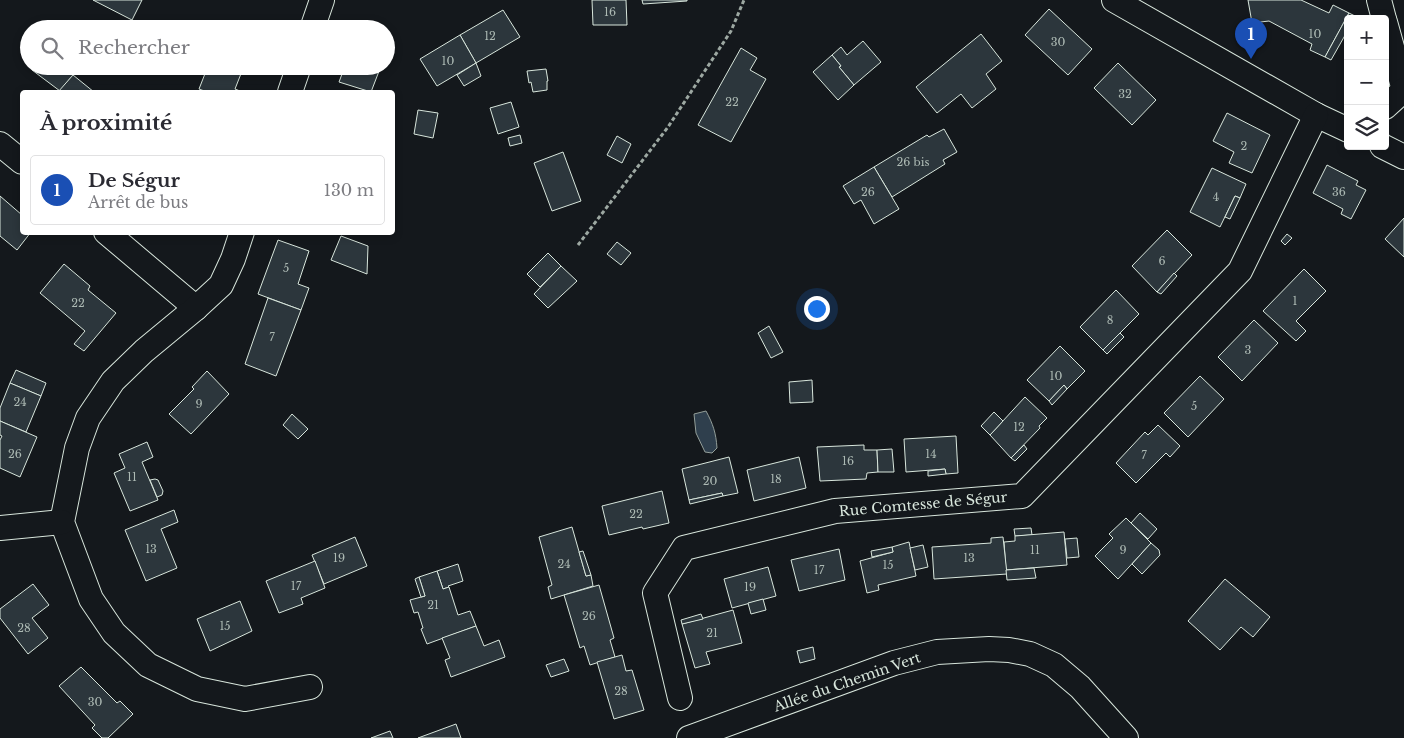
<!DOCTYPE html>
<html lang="fr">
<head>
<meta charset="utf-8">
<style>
	:root { --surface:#fff; --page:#f2f2f3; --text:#2b2b33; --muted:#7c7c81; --line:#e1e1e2; --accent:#111827 }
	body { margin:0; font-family:"Libre Baskerville",serif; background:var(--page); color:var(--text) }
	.controls { position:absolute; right:15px; top:15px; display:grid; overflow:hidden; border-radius:5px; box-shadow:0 2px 8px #0003 }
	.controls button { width:45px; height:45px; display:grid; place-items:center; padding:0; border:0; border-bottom:1px solid var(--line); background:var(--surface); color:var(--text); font:25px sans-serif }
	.you { position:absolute; left:816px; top:308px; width:18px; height:18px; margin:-12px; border:4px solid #fff; border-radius:50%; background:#1a73e8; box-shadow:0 0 0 8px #1a73e833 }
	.badge { display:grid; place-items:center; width:32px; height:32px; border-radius:50%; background:var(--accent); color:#fff; font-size:16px; font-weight:700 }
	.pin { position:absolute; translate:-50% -41px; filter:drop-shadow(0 1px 2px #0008) }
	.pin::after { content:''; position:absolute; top:26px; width:18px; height:15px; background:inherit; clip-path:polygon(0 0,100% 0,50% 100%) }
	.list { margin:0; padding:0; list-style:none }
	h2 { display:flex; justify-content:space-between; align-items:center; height:65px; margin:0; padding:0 20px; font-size:21px }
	h2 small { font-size:16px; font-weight:400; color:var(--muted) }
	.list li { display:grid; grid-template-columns:32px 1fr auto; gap:15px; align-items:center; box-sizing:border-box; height:70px; margin:0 10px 10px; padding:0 10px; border:1px solid var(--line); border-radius:5px }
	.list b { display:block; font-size:19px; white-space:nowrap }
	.list p { margin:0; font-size:16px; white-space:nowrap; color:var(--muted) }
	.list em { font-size:16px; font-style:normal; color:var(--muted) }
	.icon { flex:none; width:28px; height:28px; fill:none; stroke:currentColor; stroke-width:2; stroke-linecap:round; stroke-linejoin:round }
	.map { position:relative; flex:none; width:1404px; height:738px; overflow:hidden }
	.search { position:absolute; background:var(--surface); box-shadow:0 2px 8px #0003; left:20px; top:20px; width:375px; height:55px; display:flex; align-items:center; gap:12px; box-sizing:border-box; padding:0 18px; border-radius:28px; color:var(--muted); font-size:19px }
	.panel { position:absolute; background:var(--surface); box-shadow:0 2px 8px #0003; left:20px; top:90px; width:375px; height:145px; border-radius:5px }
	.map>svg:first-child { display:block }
	.water { fill:#2f3f4d; stroke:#939e99 }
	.building { fill:#2c363c; stroke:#d8e6dc }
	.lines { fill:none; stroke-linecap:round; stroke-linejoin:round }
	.minor-casing { stroke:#d8e6dc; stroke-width:26 }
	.path { stroke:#9da8a2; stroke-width:3; stroke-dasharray:4 2.5; stroke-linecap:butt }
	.minor { stroke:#14181c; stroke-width:24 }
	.labels { text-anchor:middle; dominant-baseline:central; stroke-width:4; stroke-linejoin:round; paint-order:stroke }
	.number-label { font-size:11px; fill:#adbab4 }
	.street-label { font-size:14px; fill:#d8e6dc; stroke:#14181c }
</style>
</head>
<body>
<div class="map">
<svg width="1404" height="738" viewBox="0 0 1404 738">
	<rect width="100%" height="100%" fill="#14181c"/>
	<!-- water -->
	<path class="water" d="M706,411c7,13 10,22 11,37l-5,5 -7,-1 -9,-19 -2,-19z"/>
	<!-- building -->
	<g class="building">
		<polygon points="93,0 142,0 132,20"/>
		<polygon points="592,0 626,0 627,25 593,25"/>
		<polygon points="642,0 687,0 687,1 643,4"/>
		<polygon points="1248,0 1301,0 1329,13 1333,5 1349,13 1325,57 1310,50 1312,44 1269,21 1252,23"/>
		<polygon points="1049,9 1092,49 1068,75 1025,35"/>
		<polygon points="503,10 520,37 476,63 460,35"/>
		<polygon points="1349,13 1355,16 1354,19 1348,19 1348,30 1331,60 1325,57"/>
		<polygon points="981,34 1002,61 986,74 996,89 972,108 961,94 937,113 916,87"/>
		<polygon points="460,35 476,63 437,86 420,59"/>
		<polygon points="863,41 881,62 854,85 839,67 841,66 832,55 841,47 847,55"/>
		<polygon points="741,48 757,58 750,70 766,79 731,142 698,125"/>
		<polygon points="29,50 29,62 23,57"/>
		<polygon points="832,55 841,66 839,67 854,85 838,100 813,72"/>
		<polygon points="476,63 481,76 464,86 457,75"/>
		<polygon points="1118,63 1156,100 1132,125 1094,88"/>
		<polygon points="80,66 60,91 32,70 33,66"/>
		<polygon points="208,66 244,66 235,89 240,91 239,92 207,92 199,89"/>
		<polygon points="345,66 381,66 371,92 339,82"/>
		<polygon points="546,69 548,81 547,81 547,90 533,92 531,82 529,83 527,71"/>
		<polygon points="73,75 94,92 58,92"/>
		<polygon points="511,102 519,127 498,134 490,108"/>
		<polygon points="418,110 438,113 433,138 414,134"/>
		<polygon points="1227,113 1270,135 1252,173 1229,163 1234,152 1213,141"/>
		<polygon points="944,129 957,152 943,160 945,164 892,197 874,167 927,135 929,137"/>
		<polygon points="520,135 522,143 510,146 508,138"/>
		<polygon points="617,136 631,144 622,163 607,155"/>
		<polygon points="563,152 581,201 552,211 534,163"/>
		<polygon points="1327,165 1358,181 1356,185 1366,190 1351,219 1341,214 1343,209 1313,193"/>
		<polygon points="874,167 899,209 874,224 861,200 854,204 843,186"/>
		<polygon points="1212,168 1246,184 1240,198 1235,196 1220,227 1190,212"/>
		<polygon points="0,196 22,215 22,232 31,232 17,250 0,236"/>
		<polygon points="1235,196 1240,198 1230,219 1225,217"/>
		<polygon points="1404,218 1404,257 1385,239"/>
		<polygon points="1167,230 1192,255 1157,292 1132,266"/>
		<polygon points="1287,234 1292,238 1285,245 1281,241"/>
		<polygon points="341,236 368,246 367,274 331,260"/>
		<polygon points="278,240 309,251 298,284 309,288 301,310 258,294"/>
		<polygon points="617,242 631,253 621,265 607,254"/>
		<polygon points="548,253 561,266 540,287 527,274"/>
		<polygon points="64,264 90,286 88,290 116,313 84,351 74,344 85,331 40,293"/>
		<polygon points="561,266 577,281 548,308 534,294"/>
		<polygon points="1304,269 1326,291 1296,321 1306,331 1296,341 1263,311"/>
		<polygon points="1174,273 1177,276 1161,294 1157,292"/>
		<polygon points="1116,290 1139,314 1103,350 1080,327"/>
		<polygon points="268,298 301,310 276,376 245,364"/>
		<polygon points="1254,320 1278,343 1242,381 1218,357"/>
		<polygon points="769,326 783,352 771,358 758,333"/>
		<polygon points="1120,333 1124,337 1107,354 1103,350"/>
		<polygon points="1060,346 1085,371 1067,389 1064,385 1049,401 1027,380"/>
		<polygon points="16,370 46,383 41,396 10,383"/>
		<polygon points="207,371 229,394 191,434 169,414 194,389 192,387"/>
		<polygon points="1200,376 1224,399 1188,437 1164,413"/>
		<polygon points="812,380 813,402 790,403 789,382"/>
		<polygon points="10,383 41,396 26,432 0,421 0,408"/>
		<polygon points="1064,385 1067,389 1052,405 1049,401"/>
		<polygon points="1025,397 1047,418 1039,426 1040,428 1011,458 990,435"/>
		<polygon points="994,412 1003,421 990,435 981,426"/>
		<polygon points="292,414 308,429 298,439 283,425"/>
		<polygon points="0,421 37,437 20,477 0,468 0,440 2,436 0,435"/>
		<polygon points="1158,425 1180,446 1170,457 1166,453 1136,483 1116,463 1145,432 1148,435"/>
		<polygon points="956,436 958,473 946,474 945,469 906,472 904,439"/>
		<polygon points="147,442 153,457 142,462 158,500 130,511 114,473 125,468 119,454"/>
		<polygon points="864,445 864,450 877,450 878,472 867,473 866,479 820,481 817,447"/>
		<polygon points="1024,445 1027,449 1015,461 1011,458"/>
		<polygon points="892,449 894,472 878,472 877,450"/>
		<polygon points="729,457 738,493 723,496 722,493 689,500 682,469"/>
		<polygon points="799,457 806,488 754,501 747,470"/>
		<polygon points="945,469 946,474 928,476 928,471"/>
		<polygon points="155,479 158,480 163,491 162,495 157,497 150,480"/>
		<polygon points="662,491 669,523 643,529 642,527 609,535 602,506"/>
		<polygon points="722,493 723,496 690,504 689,500"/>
		<polygon points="174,510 178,522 161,529 177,568 146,581 125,530"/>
		<polygon points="1140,513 1157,529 1148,539 1131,523"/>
		<polygon points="1126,518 1151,543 1118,579 1095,556 1113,538 1109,534"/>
		<polygon points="572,527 586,576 591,575 593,586 551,599 548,587 552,585 539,537"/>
		<polygon points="1031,528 1032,535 1015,536 1014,529"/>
		<polygon points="1064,532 1067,565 1006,570 1004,542 1015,541 1015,536"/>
		<polygon points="355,537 367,566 324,584 312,555"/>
		<polygon points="1003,537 1007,574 934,579 932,547 991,543 991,538"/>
		<polygon points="1077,538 1079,557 1067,558 1065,539"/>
		<polygon points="909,542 916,576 878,585 879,590 867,593 860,561 893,552 892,547"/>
		<polygon points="1151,543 1159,550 1160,555 1142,574 1132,564"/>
		<polygon points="923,545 928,567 915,570 910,548"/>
		<polygon points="892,547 893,552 872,557 871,551"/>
		<polygon points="839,549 845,580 799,591 791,560"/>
		<polygon points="583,551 591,575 586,576 579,552"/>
		<polygon points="315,561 325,588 301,598 303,604 279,613 266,581"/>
		<polygon points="458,564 463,581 448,586 449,587 443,589 437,571"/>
		<polygon points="768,567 776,596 732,608 724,579"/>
		<polygon points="1034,568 1036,578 1007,580 1006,570"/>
		<polygon points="437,571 443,589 449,587 458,615 470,611 476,626 427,644 421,629 423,628 418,612 414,613 410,600 425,596 419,577"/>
		<polygon points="419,577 425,596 421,597 415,579"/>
		<polygon points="1225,579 1270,617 1253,637 1241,627 1220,650 1188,621"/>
		<polygon points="33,584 49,605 32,618 48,638 28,654 0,618 0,609"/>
		<polygon points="599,585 614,638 610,640 615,657 590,665 584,646 580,648 564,595"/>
		<polygon points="763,599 766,610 751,614 748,603"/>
		<polygon points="240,601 252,631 210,651 197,619"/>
		<polygon points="733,610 742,643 706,652 710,664 695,668 682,624"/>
		<polygon points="701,614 703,619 682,624 681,620"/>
		<polygon points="476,626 484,646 499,640 505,657 451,677 445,660 450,658 442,638"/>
		<polygon points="813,647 815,659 800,663 797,651"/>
		<polygon points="622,655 626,671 632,670 644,710 614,719 597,662"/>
		<polygon points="564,659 569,671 551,677 546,665"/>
		<polygon points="81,667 117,703 120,701 133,714 108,738 102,738 92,728 95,725 59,686"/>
		<polygon points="456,724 461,738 418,738"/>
		<polygon points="390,731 393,738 371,738"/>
	</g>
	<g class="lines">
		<defs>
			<g id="minor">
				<polyline points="1114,0 1316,115 1348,130"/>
				<polyline points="1379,0 1384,19"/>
				<polyline points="1385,22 1404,90"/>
				<polyline points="312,29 322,0"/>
				<polyline points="290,92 299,66"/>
				<polyline points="1385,107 1404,90"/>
				<polyline points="0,144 22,162"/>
				<polyline points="1382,146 1404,157"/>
				<polyline points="106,232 196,308"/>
				<polyline points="242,232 233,259 221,285 196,308 144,351 113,381 88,418 77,448 62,522 91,599 114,633 148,665 197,689 245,699 310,687"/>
				<polyline points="0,528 62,522"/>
				<polyline points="680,698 655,593 684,548 835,511 1022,496 1240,271 1316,115"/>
				<polyline points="689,738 894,663 937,652 989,649 1009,650 1030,654 1054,665 1080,687 1126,738"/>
			</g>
		</defs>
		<!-- minor casing -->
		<use href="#minor" class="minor-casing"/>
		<!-- path -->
		<polyline class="path" points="578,245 668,127 731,31 744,0"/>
		<!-- minor -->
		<use href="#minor" class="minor"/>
	</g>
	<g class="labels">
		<!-- number labels -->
		<g class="number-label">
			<text x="610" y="12">16</text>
			<text x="1315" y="34">10</text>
			<text x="490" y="36">12</text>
			<text x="1058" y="42">30</text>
			<text x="448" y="61">10</text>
			<text x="1125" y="94">32</text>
			<text x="732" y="102">22</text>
			<text x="1244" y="146">2</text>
			<text x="913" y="162">26 bis</text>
			<text x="868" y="192">26</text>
			<text x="1339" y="192">36</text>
			<text x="1216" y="197">4</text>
			<text x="1162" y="261">6</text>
			<text x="286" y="268">5</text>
			<text x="1295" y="301">1</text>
			<text x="78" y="303">22</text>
			<text x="1110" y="320">8</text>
			<text x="272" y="337">7</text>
			<text x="1248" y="350">3</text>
			<text x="1056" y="376">10</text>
			<text x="20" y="402">24</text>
			<text x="199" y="404">9</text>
			<text x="1194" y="406">5</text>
			<text x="1019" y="427">12</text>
			<text x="15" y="454">26</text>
			<text x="931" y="454">14</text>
			<text x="1144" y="455">7</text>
			<text x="848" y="461">16</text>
			<text x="132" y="477">11</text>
			<text x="776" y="479">18</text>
			<text x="710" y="481">20</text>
			<text x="636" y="514">22</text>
			<text x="151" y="549">13</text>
			<text x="1035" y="550">11</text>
			<text x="1123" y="550">9</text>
			<text x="339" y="558">19</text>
			<text x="969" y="558">13</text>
			<text x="564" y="564">24</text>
			<text x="888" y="565">15</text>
			<text x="819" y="570">17</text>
			<text x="296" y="586">17</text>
			<text x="750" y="587">19</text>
			<text x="433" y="605">21</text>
			<text x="589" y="616">26</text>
			<text x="225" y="626">15</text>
			<text x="24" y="628">28</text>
			<text x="712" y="633">21</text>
			<text x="621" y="691">28</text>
			<text x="95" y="702">30</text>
		</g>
		<!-- street labels -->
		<g class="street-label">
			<text transform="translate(923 504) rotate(-5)">Rue Comtesse de Ségur</text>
			<text transform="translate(847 682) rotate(-19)">Allée du Chemin Vert</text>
		</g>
	</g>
</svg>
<div class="controls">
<button>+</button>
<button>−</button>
<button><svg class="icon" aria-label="layers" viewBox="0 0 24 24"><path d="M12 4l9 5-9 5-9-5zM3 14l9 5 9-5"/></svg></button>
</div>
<div class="you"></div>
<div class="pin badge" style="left:1251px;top:59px;background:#1a4fb4">1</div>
<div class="search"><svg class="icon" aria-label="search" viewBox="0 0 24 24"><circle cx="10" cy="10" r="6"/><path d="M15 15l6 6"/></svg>Rechercher</div>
<section class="panel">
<h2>À proximité<small></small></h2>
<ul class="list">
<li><span class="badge" style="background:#1a4fb4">1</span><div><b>De Ségur</b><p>Arrêt de bus</p></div><em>130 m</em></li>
</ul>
</section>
</div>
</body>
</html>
